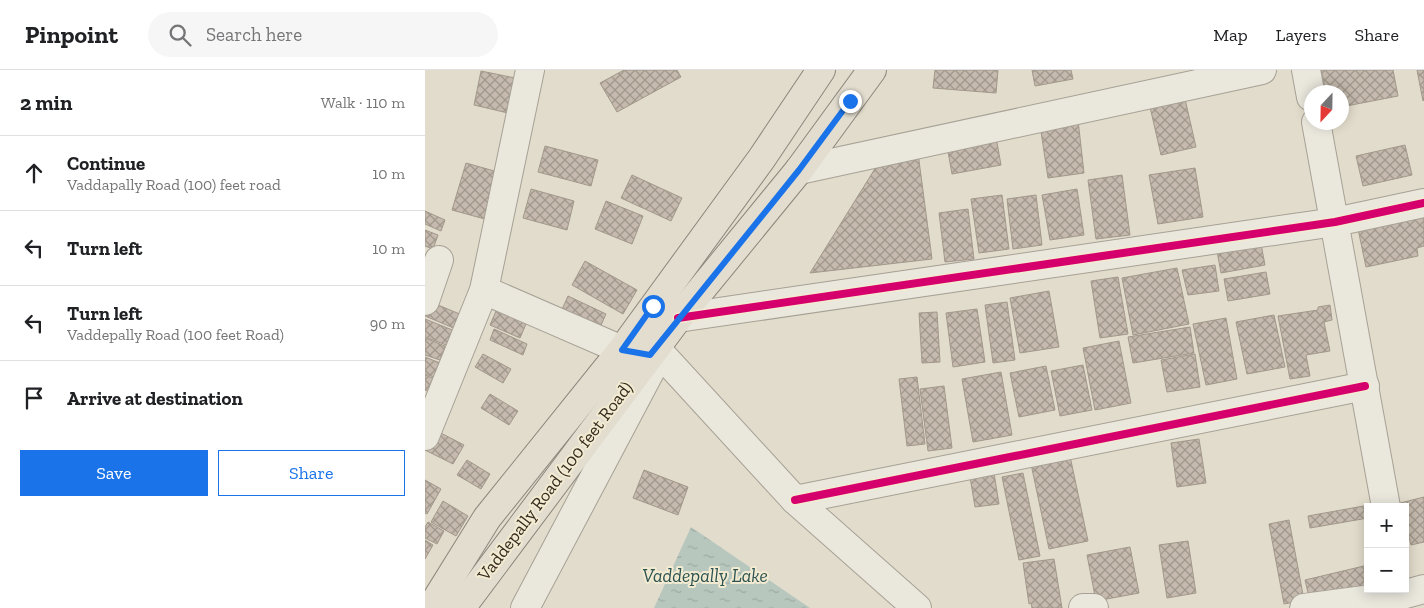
<!DOCTYPE html>
<html lang="en">
<head>
<meta charset="utf-8">
<style>
	:root { --surface:#fff; --page:#f6f6f6; --text:#202124; --muted:#757577; --line:#e0e0e0; --accent:#1a73e8 }
	body { margin:0; font-family:"Zilla Slab",serif; background:var(--page); color:var(--text) }
	.controls { position:absolute; right:15px; bottom:15px; display:grid; overflow:hidden; border-radius:0px; box-shadow:0 2px 12px #0003 }
	.controls button { width:45px; height:45px; display:grid; place-items:center; padding:0; border:0; border-bottom:1px solid var(--line); background:var(--surface); color:var(--text); font:25px sans-serif }
	.compass { position:absolute; left:879px; top:15px; width:45px; height:45px; border-radius:50%; background:var(--surface); box-shadow:0 2px 12px #0003; rotate:202deg }
	.stop { position:absolute; width:15px; height:15px; margin:-11px; border:4px solid #1a73e8; border-radius:50%; background:#fff }
	.stop.end { background:#1a73e8; border-color:#fff; box-shadow:0 1px 5px #0008 }
	.list { margin:0; padding:0; list-style:none }
	h2 { display:flex; justify-content:space-between; align-items:center; height:65px; margin:0; padding:0 20px; font-size:21px }
	h2 small { font-size:16px; font-weight:400; color:var(--muted) }
	.list li { display:grid; grid-template-columns:32px 1fr auto; gap:15px; align-items:center; box-sizing:border-box; height:75px; padding:0 20px; border-top:1px solid var(--line) }
	.list b { display:block; font-size:19px; white-space:nowrap }
	.list p { margin:0; font-size:16px; white-space:nowrap; color:var(--muted) }
	.list em { font-size:16px; font-style:normal; color:var(--muted) }
	.actions { display:flex; gap:10px; padding:15px 20px }
	.actions a { flex:1; padding:11px 0; border:1px solid var(--accent); border-radius:0px; text-align:center; font-size:18px; color:var(--accent) }
	.actions .main { background:var(--accent); color:#fff }
	.icon { flex:none; width:28px; height:28px; fill:none; stroke:currentColor; stroke-width:2; stroke-linecap:round; stroke-linejoin:round }
	.map { position:relative; flex:none; width:999px; height:538px; overflow:hidden }
	header { display:flex; align-items:center; gap:30px; box-sizing:border-box; height:70px; padding:0 25px; background:var(--surface); border-bottom:1px solid var(--line) }
	header strong { font-size:24px }
	nav { display:flex; gap:28px; margin-inline-start:auto; font-size:18px }
	.search { width:350px; height:45px; background:var(--page); display:flex; align-items:center; gap:12px; box-sizing:border-box; padding:0 18px; border-radius:28px; color:var(--muted); font-size:19px }
	main { display:flex }
	aside { flex:1; background:var(--surface) }
	.map>svg:first-child { display:block }
	.water { fill:url(#water-ripples) }
	.building { fill:url(#building-cross-hatch); stroke:#a2988b }
	.lines { fill:none; stroke-linecap:round; stroke-linejoin:round }
	.minor-casing { stroke:#a7a195; stroke-width:30 }
	.major-casing { stroke:#8c867c; stroke-width:30 }
	.minor { stroke:#eae7dd; stroke-width:28 }
	.major { stroke:#e2ddcf; stroke-width:28 }
	.cycleway-casing { stroke:#f3ebd1; stroke-width:11 }
	.cycleway { stroke:#d6006c; stroke-width:8 }
	.route { stroke:#1a73e8; stroke-width:6 }
	.labels { text-anchor:middle; dominant-baseline:central; stroke-width:4; stroke-linejoin:round; paint-order:stroke }
	.street-label { font-size:18px; fill:#352a1e; stroke:#f3ebd1 }
	.water-label { font-size:19px; font-style:italic; fill:#2d5453; stroke:#f3ebd1 }
</style>
</head>
<body>
<header>
<strong>Pinpoint</strong>
<div class="search"><svg class="icon" aria-label="search" viewBox="0 0 24 24"><circle cx="10" cy="10" r="6"/><path d="M15 15l6 6"/></svg>Search here</div>
<nav><a>Map</a><a>Layers</a><a>Share</a></nav>
</header>
<main>
<aside>
<h2>2 min<small>Walk · 110 m</small></h2>
<ul class="list">
<li><svg class="icon" aria-label="ahead" viewBox="0 0 24 24"><path d="M12 20V5M6 11l6-6 6 6"/></svg><div><b>Continue</b><p>Vaddapally Road (100) feet road</p></div><em>10 m</em></li>
<li><svg class="icon" aria-label="left" viewBox="0 0 24 24"><path d="M17 20v-9H6M10 6l-5 5 5 5"/></svg><div><b>Turn left</b></div><em>10 m</em></li>
<li><svg class="icon" aria-label="left" viewBox="0 0 24 24"><path d="M17 20v-9H6M10 6l-5 5 5 5"/></svg><div><b>Turn left</b><p>Vaddepally Road (100 feet Road)</p></div><em>90 m</em></li>
<li><svg class="icon" aria-label="arrive" viewBox="0 0 24 24"><path d="M6 21V4h12l-3 4 3 4H6"/></svg><div><b>Arrive at destination</b></div></li>
</ul>
<div class="actions"><a class="main">Save</a><a>Share</a></div>
</aside>
<div class="map">
<svg width="999" height="538" viewBox="0 0 999 538">
	<defs>
		<pattern id="water-ripples" width="26" height="14" patternUnits="userSpaceOnUse" patternTransform="scale(1.25)"><rect width="26" height="14" fill="#b7c7be"/><path d="M2 4q2-2 4 0t4 0M15 11q2-2 4 0t4 0" fill="none" stroke="#9eaba3"/></pattern>
		<pattern id="building-cross-hatch" width="8" height="8" patternUnits="userSpaceOnUse" patternTransform="scale(1.25)"><rect width="8" height="8" fill="#c5baad"/><path d="M0 0l8 8M0 8l8-8" fill="none" stroke="#a1978c"/></pattern>
	</defs>
	<rect width="100%" height="100%" fill="#e2dccc"/>
	<!-- water -->
	<polygon class="water" points="266,457 385,538 229,538"/>
	<!-- building -->
	<g class="building">
		<polygon points="199,0 252,0 256,7 192,42 175,13"/>
		<polygon points="510,0 573,0 571,23 508,18"/>
		<polygon points="607,0 646,0 648,9 610,16"/>
		<polygon points="896,0 968,0 973,26 916,37 916,22 901,22"/>
		<polygon points="992,0 999,0 999,30 998,31"/>
		<polygon points="56,1 95,9 87,44 49,35"/>
		<polygon points="760,29 771,77 736,85 725,37"/>
		<polygon points="653,50 659,103 623,108 615,55"/>
		<polygon points="571,67 576,95 527,104 522,76"/>
		<polygon points="980,75 987,105 938,116 931,86"/>
		<polygon points="120,76 173,90 166,116 113,102"/>
		<polygon points="493,83 507,189 385,203 456,89"/>
		<polygon points="41,93 80,104 67,151 27,140"/>
		<polygon points="770,98 778,147 733,154 724,105"/>
		<polygon points="207,105 257,128 246,151 196,128"/>
		<polygon points="697,105 705,165 671,169 663,110"/>
		<polygon points="106,119 149,131 142,160 98,148"/>
		<polygon points="652,119 659,165 625,170 617,125"/>
		<polygon points="577,125 584,179 554,183 546,129"/>
		<polygon points="611,125 617,175 588,179 582,129"/>
		<polygon points="181,131 218,146 207,174 170,159"/>
		<polygon points="543,139 549,189 520,192 514,143"/>
		<polygon points="0,141 20,150 16,161 0,154"/>
		<polygon points="999,144 999,176 992,178 993,186 941,197 933,159"/>
		<polygon points="0,160 13,165 8,179 0,176"/>
		<polygon points="836,174 840,195 796,203 792,181"/>
		<polygon points="160,191 212,220 198,244 147,215"/>
		<polygon points="790,195 794,221 763,225 757,200"/>
		<polygon points="752,198 764,254 708,265 697,208"/>
		<polygon points="841,202 845,224 803,231 799,209"/>
		<polygon points="693,207 703,264 675,268 666,211"/>
		<polygon points="624,221 634,277 595,283 585,228"/>
		<polygon points="143,226 181,244 172,264 134,246"/>
		<polygon points="6,232 37,245 31,259 0,246"/>
		<polygon points="582,232 590,290 568,293 560,235"/>
		<polygon points="74,234 104,247 95,268 65,255"/>
		<polygon points="905,235 907,250 899,252 905,281 881,285 885,306 865,309 853,246 893,240 893,237"/>
		<polygon points="552,239 560,292 528,297 521,243"/>
		<polygon points="512,242 515,292 497,293 494,243"/>
		<polygon points="849,245 860,297 822,304 811,252"/>
		<polygon points="801,248 812,309 781,315 768,254"/>
		<polygon points="0,249 30,261 24,276 0,267"/>
		<polygon points="765,257 769,283 708,293 703,267"/>
		<polygon points="69,259 102,274 98,285 65,270"/>
		<polygon points="0,268 20,276 15,290 0,285"/>
		<polygon points="694,271 706,333 670,340 658,278"/>
		<polygon points="58,284 86,299 78,313 50,297"/>
		<polygon points="770,284 775,317 742,322 736,290"/>
		<polygon points="0,287 15,293 9,307 0,304"/>
		<polygon points="658,295 667,340 635,346 626,301"/>
		<polygon points="621,296 630,340 594,347 585,303"/>
		<polygon points="576,302 587,365 548,372 537,309"/>
		<polygon points="0,305 10,309 5,322 0,320"/>
		<polygon points="492,307 500,374 482,376 474,309"/>
		<polygon points="519,316 527,378 503,381 495,319"/>
		<polygon points="65,324 93,341 84,355 56,338"/>
		<polygon points="10,360 39,375 28,394 0,380"/>
		<polygon points="774,369 781,413 752,417 746,373"/>
		<polygon points="645,386 663,471 624,479 606,394"/>
		<polygon points="42,390 65,404 56,419 32,405"/>
		<polygon points="568,397 574,434 550,437 544,401"/>
		<polygon points="219,400 263,417 253,445 208,428"/>
		<polygon points="598,403 615,486 594,490 577,407"/>
		<polygon points="0,410 16,419 2,444 0,443"/>
		<polygon points="999,427 999,472 986,475 980,452 980,437 976,437 975,433"/>
		<polygon points="18,431 43,446 31,466 6,452"/>
		<polygon points="944,435 943,448 885,458 883,446"/>
		<polygon points="864,450 879,530 859,534 844,454"/>
		<polygon points="3,452 19,461 12,474 0,468 0,457"/>
		<polygon points="0,470 8,475 0,489"/>
		<polygon points="763,471 771,523 742,528 734,475"/>
		<polygon points="705,477 714,523 671,531 662,485"/>
		<polygon points="629,489 637,538 607,538 606,533 604,534 598,493"/>
		<polygon points="943,495 943,518 885,531 880,510"/>
	</g>
	<g class="lines">
		<defs>
			<g id="minor">
				<polyline points="881,0 886,27"/>
				<polyline points="891,52 961,437"/>
				<polyline points="374,100 837,0"/>
				<polyline points="59,220 197,280 225,285 236,284 370,430 492,538"/>
				<polyline points="0,231 14,190"/>
				<polyline points="253,248 910,152 999,133"/>
				<polyline points="0,366 59,220 105,0"/>
				<polyline points="370,430 940,316"/>
				<polyline points="100,538 227,298"/>
				<polyline points="658,538 669,538"/>
				<polyline points="879,538 977,525 999,519"/>
			</g>
			<g id="major">
				<polyline points="6,538 62,448 197,280 337,88 396,0"/>
				<polyline points="36,538 253,248 374,100 447,0"/>
			</g>
		</defs>
		<!-- minor casing -->
		<use href="#minor" class="minor-casing"/>
		<!-- major casing -->
		<use href="#major" class="major-casing"/>
		<!-- minor -->
		<use href="#minor" class="minor"/>
		<!-- major -->
		<use href="#major" class="major"/>
		<defs>
			<g id="cycleway">
				<polyline points="253,248 910,152 999,133"/>
				<polyline points="370,430 940,316"/>
			</g>
		</defs>
		<!-- cycleway casing -->
		<use href="#cycleway" class="cycleway-casing"/>
		<!-- cycleway -->
		<use href="#cycleway" class="cycleway"/>
	</g>
	<g class="lines">
		<!-- route -->
		<polyline class="route" points="228,236 197,280 225,285 374,100 425,31"/>
	</g>
	<g class="labels">
		<!-- street labels -->
		<g class="street-label">
			<text transform="translate(130 411) rotate(-53)">Vaddepally Road (100 feet Road)</text>
		</g>
		<!-- water labels -->
		<g class="water-label">
			<text x="280" y="505">Vaddepally Lake</text>
		</g>
	</g>
</svg>
<div class="controls">
<button>+</button>
<button>−</button>
</div>
<svg class="compass" viewBox="-18 -18 36 36"><path d="M0-13l5 13h-10z" fill="#e53935"/><path d="M0 13l5-13h-10z" fill="#757577"/></svg>
<div class="stop" style="left:228px;top:236px"></div>
<div class="stop end" style="left:425px;top:31px"></div>
</div>
</main>
</body>
</html>
